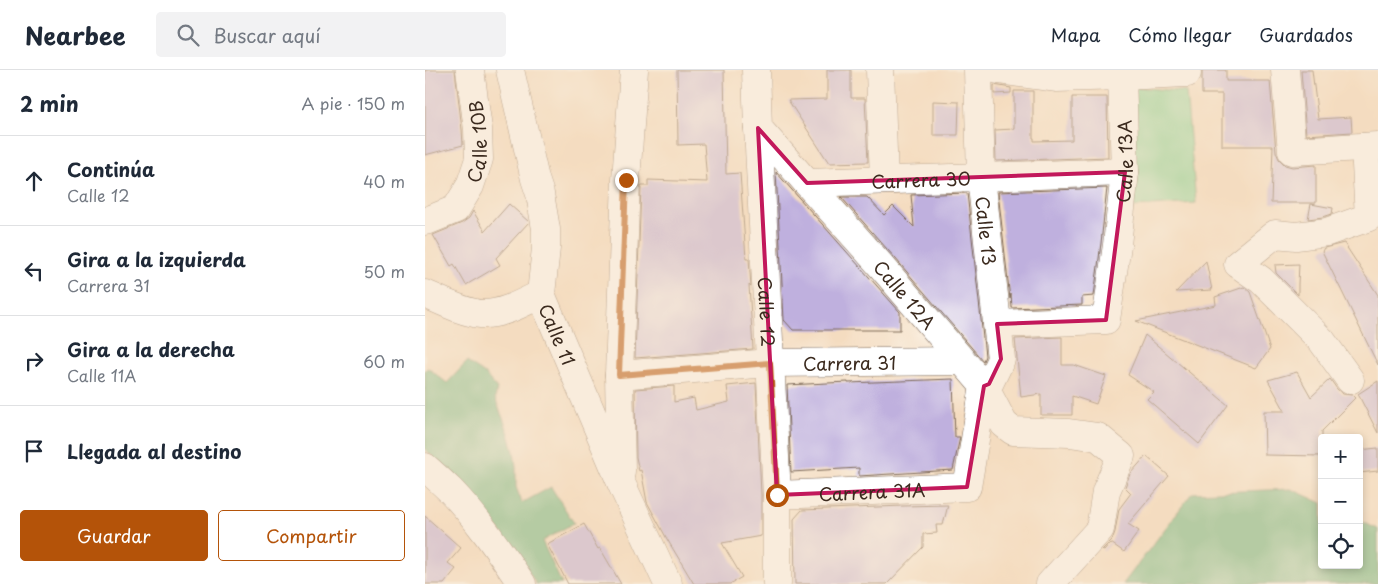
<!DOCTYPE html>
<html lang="es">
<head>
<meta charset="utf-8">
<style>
	:root { --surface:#fff; --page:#f2f2f3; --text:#1f2937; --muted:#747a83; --line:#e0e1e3; --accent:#b45309 }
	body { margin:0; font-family:"Playpen Sans",sans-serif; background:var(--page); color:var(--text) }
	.controls { position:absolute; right:15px; bottom:15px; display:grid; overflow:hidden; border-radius:5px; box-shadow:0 2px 8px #0003 }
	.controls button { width:45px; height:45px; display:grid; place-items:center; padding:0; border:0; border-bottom:1px solid var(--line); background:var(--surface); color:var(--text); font:25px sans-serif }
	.stop { position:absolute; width:15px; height:15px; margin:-11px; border:4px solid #b45309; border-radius:50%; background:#fff }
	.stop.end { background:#b45309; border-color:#fff; box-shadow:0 1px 5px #0008 }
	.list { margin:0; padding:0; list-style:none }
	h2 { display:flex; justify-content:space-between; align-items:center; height:65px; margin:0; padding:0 20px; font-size:21px }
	h2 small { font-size:16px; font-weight:400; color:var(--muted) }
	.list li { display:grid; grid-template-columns:32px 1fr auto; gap:15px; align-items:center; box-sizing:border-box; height:90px; padding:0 20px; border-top:1px solid var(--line) }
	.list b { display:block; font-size:19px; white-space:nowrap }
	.list p { margin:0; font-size:16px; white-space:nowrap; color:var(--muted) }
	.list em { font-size:16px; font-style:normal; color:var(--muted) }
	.actions { display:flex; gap:10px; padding:15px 20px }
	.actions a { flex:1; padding:11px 0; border:1px solid var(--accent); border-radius:5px; text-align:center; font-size:18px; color:var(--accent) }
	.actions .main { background:var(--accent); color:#fff }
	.icon { flex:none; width:28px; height:28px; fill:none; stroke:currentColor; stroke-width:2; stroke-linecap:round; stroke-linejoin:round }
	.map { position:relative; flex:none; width:953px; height:514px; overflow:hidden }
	header { display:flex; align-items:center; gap:30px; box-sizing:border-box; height:70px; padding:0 25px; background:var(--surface); border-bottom:1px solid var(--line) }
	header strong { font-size:24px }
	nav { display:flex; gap:28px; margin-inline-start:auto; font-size:18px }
	.search { width:350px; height:45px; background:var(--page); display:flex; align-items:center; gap:12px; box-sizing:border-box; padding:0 18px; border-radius:5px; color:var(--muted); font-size:19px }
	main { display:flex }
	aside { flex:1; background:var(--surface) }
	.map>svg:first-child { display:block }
	.green { fill:#82d597; stroke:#5e805a }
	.forest { fill:#69b680; stroke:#52704f }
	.building { fill:#bfb0de }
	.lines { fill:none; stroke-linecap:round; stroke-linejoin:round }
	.minor-casing { stroke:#7c6857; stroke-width:29 }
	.minor { stroke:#fff; stroke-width:28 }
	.route { stroke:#b45309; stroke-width:6 }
	.marked { fill:none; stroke:#c2185b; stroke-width:4; stroke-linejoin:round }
	.labels { text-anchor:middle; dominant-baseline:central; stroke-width:4; stroke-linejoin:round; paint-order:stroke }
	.street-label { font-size:18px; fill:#3b2a1e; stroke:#fdfcf7 }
</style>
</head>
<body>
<header>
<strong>Nearbee</strong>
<div class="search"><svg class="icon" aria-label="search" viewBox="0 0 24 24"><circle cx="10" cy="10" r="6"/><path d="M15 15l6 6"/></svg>Buscar aquí</div>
<nav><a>Mapa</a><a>Cómo llegar</a><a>Guardados</a></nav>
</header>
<main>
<aside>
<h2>2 min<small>A pie · 150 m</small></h2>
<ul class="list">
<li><svg class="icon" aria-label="ahead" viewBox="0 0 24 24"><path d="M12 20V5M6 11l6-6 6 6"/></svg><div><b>Continúa</b><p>Calle 12</p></div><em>40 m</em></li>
<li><svg class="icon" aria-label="left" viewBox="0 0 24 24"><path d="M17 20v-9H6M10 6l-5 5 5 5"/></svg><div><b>Gira a la izquierda</b><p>Carrera 31</p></div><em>50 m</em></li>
<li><svg class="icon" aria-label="right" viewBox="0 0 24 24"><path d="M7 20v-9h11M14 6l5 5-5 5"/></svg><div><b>Gira a la derecha</b><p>Calle 11A</p></div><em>60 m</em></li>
<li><svg class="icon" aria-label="arrive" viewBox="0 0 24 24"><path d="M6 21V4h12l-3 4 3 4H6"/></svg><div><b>Llegada al destino</b></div></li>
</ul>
<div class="actions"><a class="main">Guardar</a><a>Compartir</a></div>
</aside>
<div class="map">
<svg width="953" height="514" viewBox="0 0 953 514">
	<rect width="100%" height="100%" fill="#fdfcf7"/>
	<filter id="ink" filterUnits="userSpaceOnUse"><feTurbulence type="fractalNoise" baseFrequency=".02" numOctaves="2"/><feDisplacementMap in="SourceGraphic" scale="10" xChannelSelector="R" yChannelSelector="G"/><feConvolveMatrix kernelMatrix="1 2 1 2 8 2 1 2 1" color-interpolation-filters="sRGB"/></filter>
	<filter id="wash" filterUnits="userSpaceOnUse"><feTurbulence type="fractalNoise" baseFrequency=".0096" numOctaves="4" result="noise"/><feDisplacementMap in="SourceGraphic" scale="20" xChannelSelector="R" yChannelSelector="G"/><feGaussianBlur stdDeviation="1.12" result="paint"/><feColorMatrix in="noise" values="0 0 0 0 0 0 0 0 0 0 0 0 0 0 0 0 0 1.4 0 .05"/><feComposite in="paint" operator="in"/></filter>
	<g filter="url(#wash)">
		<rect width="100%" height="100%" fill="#f4dcc0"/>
		<!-- green -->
		<polygon class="green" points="703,16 761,22 771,133 709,137"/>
		<!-- forest -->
		<g class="forest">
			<polygon points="42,292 60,304 72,319 70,328 84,364 89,382 91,397 91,417 97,433 126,417 149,453 117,471 137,514 111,514 91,482 55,434 0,379 0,300 3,298 22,313"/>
			<polygon points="866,419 897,433 897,495 934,495 934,451 953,459 953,514 698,514 767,423"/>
		</g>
		<g id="blocks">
			<!-- building -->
			<g class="building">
				<polygon points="0,0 30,0 37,60 38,75 0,85"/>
				<polygon points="252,0 299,0 301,104 315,103 321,189 324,189 326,217 324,215 328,279 210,288 216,116 223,116 223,110 282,112 279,74 253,75"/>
				<polygon points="402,0 426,0 426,28 440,28 443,92 404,93 363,30 402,29"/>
				<polygon points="777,0 801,0 801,11 845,11 851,82 854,89 860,95 867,97 891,95 891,133 846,133 848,76 797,76 797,24 777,24"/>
				<polygon points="876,0 887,0 893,49 926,47 927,62 881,65"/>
				<polygon points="569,15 586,18 586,23 569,24"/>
				<polygon points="589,21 608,21 608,68 609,68 609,71 647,70 647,27 682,27 683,87 571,91 570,60 589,59"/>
				<polygon points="508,31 534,32 533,65 508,65"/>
				<polygon points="351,102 475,242 475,260 368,260 359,250"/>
				<polygon points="682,118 676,173 669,226 657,227 657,235 587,238 586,224 585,229 573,122"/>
				<polygon points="542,123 560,286 558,291 470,188 416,127 442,127 459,145 468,136 489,157 486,125"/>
				<polygon points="84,134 104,152 71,188 75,195 41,215 29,194 26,196 8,165 37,153 44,148 48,141 60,161"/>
				<polygon points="886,134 908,138 907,144 898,147 883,149"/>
				<polygon points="919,173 953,225 953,295 897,181 899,178"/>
				<polygon points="781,191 787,220 751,222"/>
				<polygon points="874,194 873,214 873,225 851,203 850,195"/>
				<polygon points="819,217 825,222 845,279 831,298 711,251 791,235 790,227"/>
				<polygon points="720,265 803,335 774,374 722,329 729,322 703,305"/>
				<polygon points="637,267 637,295 649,295 681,306 671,334 647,326 647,345 616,345 616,324 596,327 590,269"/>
				<polygon points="872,302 886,327 905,309 912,319 918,324 927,325 930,328 897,361 897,386 840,385 839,341 860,341 843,310"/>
				<polygon points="528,309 530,367 535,367 528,400 434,406 434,398 366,402 362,315 423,312 423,313"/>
				<polygon points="953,311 953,363 933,324"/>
				<polygon points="331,313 336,425 336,466 297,473 317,507 305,514 269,514 242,469 222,432 216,400 214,401 211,387 210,319 249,316 249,332 269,328 271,340 304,332 302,316"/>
				<polygon points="953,378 953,401 934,403 934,380"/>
				<polygon points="721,386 744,406 703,454 714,461 699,482 686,473 679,481 677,480 687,470 690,462 694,439 706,423 700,417 705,404"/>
				<polygon points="523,435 518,455 511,455 512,463 498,464 498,477 462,514 370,514 369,449 377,440 478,436"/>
				<polygon points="0,446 36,478 23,493 31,499 19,514 0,514"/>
				<polygon points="159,454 173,479 175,478 196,514 143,514 122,474"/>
			</g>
		</g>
	</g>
	<g filter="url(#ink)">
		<use href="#blocks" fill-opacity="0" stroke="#7c6857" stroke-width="1"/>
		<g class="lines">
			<defs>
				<g id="minor">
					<path id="s1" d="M85,0l25,109 5,15 6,35v19l-5,46 81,191 46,99"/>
					<path id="s2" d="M331,0l2,58 19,367v89"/>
					<polyline points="455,0 459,110"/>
					<path id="s3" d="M553,0l3,107 20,182 -12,25 -5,2"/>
					<polyline points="573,0 631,8 697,6 762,3"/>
					<polyline points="860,0 867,81 953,76"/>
					<path id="s4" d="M333,58l125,140 101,118 20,38 9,7 56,2 29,4 23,19 -15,35 -6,38 -50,55"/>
					<path id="s5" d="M382,113l318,-11"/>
					<path id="s6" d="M0,151l4,-1 27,-11 14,-23 9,-27 -1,-30 -8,-59"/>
					<path d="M0,224c17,7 37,18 56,20 21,1 41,-11 60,-20"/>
					<path id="s7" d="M572,254l109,-4 11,-75 8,-73 -3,-96"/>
					<path id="s8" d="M194,305l151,-12 192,-2"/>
					<polyline points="925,310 897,271 836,210 813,194 850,164 871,166 902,162 944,147 940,77"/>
					<path d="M0,397c9,8 17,15 26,24 27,28 49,61 71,93"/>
					<polyline points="196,401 194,305 201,110 209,0"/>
					<path id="s9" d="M352,425l190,-8 17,-101"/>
				</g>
			</defs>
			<!-- minor casing -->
			<use href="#minor" class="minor-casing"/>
			<!-- minor -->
			<use href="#minor" class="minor"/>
		</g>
	</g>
	<g class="lines" filter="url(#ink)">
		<!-- route -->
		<polyline class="route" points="201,110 194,305 345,293 352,425"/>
	</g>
	<!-- marked area -->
	<path d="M0 0H953V514H0ZM333,58l49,55 318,-11 -19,148 -109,4 4,35 -12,25 -5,2 -17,101 -190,8z" fill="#f4dcc0" fill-opacity=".55" fill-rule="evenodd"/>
	<path class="marked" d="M333,58l49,55 318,-11 -19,148 -109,4 4,35 -12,25 -5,2 -17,101 -190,8z"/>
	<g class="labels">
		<!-- street labels -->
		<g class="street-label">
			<text stroke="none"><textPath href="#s6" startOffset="106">Calle 10B</textPath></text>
			<text stroke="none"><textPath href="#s7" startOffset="269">Calle 13A</textPath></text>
			<text stroke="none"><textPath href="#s5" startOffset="114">Carrera 30</textPath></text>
			<text stroke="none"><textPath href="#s3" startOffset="161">Calle 13</textPath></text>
			<text stroke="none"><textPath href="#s4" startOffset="222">Calle 12A</textPath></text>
			<text stroke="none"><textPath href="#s2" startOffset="242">Calle 12</textPath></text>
			<text stroke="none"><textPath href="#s1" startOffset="272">Calle 11</textPath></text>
			<text stroke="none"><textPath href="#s8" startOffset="231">Carrera 31</textPath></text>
			<text stroke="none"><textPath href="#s9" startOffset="95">Carrera 31A</textPath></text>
		</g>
	</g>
</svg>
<div class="controls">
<button>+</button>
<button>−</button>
<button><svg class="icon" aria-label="locate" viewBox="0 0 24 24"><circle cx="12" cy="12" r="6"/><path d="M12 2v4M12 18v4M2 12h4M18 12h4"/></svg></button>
</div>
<div class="stop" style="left:352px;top:425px"></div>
<div class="stop end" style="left:201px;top:110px"></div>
</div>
</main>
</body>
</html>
